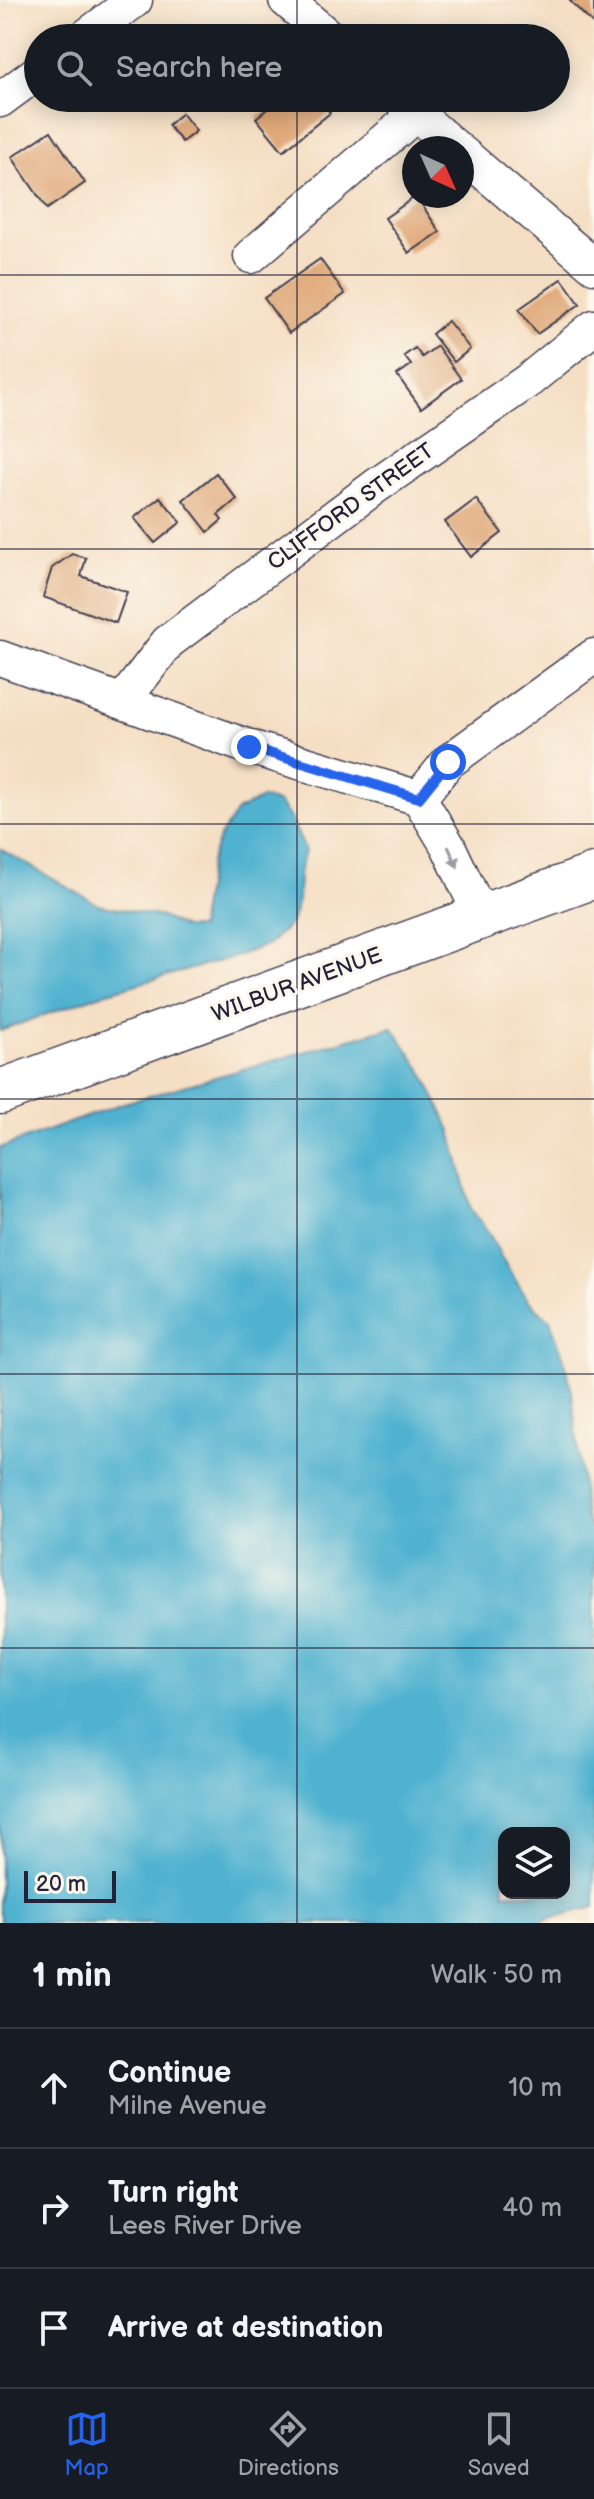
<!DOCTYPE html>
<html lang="en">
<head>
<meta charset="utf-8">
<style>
	:root { --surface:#171b24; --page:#242831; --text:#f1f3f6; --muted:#9ea1a6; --line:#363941; --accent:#2563eb }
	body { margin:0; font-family:"Balsamiq Sans",sans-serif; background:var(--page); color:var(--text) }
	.controls { position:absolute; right:24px; bottom:24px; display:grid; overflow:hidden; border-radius:16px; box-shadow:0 4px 20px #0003 }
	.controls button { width:72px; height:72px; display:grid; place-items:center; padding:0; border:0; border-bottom:2px solid var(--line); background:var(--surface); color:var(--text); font:40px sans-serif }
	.compass { position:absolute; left:402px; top:136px; width:72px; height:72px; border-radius:50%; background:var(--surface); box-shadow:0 4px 20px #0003; rotate:135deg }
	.scale { position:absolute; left:24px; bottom:20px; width:92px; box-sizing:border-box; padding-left:8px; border:4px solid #22223b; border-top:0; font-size:22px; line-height:28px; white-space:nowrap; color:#22223b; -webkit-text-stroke:6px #fbf7ec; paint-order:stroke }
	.stop { position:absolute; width:24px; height:24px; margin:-18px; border:6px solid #2563eb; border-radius:50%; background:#fff }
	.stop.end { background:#2563eb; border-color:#fff; box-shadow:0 2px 8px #0008 }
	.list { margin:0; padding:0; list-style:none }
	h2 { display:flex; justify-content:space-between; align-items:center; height:104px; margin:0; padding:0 32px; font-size:34px }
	h2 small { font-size:26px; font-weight:400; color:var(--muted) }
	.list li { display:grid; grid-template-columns:52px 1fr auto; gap:24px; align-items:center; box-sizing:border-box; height:120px; padding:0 32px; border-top:2px solid var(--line) }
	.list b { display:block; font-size:30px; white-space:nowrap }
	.list p { margin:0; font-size:26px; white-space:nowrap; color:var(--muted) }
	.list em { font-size:26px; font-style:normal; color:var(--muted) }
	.icon { flex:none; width:44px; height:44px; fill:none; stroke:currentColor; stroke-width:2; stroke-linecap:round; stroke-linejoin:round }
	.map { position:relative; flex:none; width:594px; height:1923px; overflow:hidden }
	.search { position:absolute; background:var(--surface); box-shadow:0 4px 20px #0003; left:24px; right:24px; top:24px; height:88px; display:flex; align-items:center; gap:20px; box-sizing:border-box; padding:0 28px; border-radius:44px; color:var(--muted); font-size:30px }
	.sheet { height:464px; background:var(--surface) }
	nav { display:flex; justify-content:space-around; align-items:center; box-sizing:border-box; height:112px; border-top:2px solid var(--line); background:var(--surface); font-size:22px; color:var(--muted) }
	nav a { display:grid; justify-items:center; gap:4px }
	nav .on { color:var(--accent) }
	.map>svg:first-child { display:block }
	.water { fill:#51b2d0; stroke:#3a6a86; stroke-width:2; fill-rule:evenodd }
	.building { fill:#e0a979 }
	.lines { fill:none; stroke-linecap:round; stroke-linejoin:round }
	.street-casing { stroke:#423e50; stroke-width:37 }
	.secondary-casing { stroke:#423e50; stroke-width:47 }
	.street { stroke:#fff; stroke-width:34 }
	.secondary { stroke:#fff; stroke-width:44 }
	.oneway { fill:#9c9ca7 }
	.route { stroke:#2563eb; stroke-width:10 }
	.grid { fill:none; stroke:#22223b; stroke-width:2; stroke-opacity:0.55 }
	.labels { text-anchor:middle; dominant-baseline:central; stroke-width:6; stroke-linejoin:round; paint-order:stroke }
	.street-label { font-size:22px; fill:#22223b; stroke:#fbf7ec }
</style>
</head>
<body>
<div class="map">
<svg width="594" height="1923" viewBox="0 0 594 1923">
	<rect width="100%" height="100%" fill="#fbf7ec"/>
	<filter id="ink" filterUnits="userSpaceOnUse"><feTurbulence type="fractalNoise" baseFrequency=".0125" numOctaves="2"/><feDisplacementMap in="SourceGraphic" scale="16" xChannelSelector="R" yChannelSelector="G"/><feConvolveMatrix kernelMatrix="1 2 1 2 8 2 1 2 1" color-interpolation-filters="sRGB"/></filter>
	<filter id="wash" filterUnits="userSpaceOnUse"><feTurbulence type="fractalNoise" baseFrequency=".006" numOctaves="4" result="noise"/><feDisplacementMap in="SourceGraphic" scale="32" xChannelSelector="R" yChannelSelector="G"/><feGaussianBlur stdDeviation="1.8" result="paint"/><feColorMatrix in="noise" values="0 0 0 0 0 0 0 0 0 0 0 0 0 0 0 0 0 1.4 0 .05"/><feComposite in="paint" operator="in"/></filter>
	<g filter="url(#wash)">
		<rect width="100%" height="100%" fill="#f5dfc4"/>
		<!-- water -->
		<g class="water">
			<polygon points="262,798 279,803 291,819 305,850 299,874 298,900 291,923 269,944 234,957 105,993 0,1031 0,849 99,905 162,917 184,928 199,928 210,863 219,838 237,811"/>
			<path d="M392,1027l31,45 28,59 20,78 18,24 12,24 27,43 22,20 13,36 9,36 13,125 9,18v372l-63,16h-531v-775l124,-45zM504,1833h60v60h-60z"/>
		</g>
		<g id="blocks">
			<!-- building -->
			<g class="building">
				<polygon points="569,0 594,0 594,25"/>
				<polygon points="281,98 285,98 290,104 298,98 319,98 330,113 283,151 256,118"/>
				<polygon points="182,113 196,131 182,142 168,125"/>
				<polygon points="51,131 85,183 47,209 12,157"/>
				<polygon points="416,196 440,232 409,253 385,218"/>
				<polygon points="320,259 345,294 289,333 264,298"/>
				<polygon points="562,279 580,304 537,334 519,309"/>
				<polygon points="448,321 470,349 454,362 432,334"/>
				<polygon points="437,346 461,379 421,408 397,375 411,365 404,356 415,348 422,357"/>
				<polygon points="216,473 237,499 218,515 222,520 208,532 183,500"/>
				<polygon points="160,497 181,522 155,543 134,518"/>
				<polygon points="476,499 502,533 471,557 445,522"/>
				<polygon points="72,554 86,558 81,576 127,592 116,623 43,597 52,568"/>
			</g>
		</g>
	</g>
	<g filter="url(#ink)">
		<use href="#blocks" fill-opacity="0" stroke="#423e50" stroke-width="2"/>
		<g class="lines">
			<defs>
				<g id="street">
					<polyline points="286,0 330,38"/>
					<polyline points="84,38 135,0"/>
					<polyline points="398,98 456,148"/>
					<polyline points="0,100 38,72"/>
					<polyline points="462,153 594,266"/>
					<polyline points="251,256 416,114"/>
					<polyline points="0,658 249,747 419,798 448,846 482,918"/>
					<polyline points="123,701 168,642 376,486 529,380 594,327"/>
					<polyline points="419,798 448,762 594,656"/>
				</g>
				<polyline id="secondary" points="0,1092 594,876"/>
			</defs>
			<!-- street casing -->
			<use href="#street" class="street-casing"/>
			<!-- secondary casing -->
			<use href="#secondary" class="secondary-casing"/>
			<!-- street -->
			<use href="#street" class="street"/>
			<!-- secondary -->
			<use href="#secondary" class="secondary"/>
		</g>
		<!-- one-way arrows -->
		<defs><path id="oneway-solid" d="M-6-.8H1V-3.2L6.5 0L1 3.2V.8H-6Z" transform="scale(2)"/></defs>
		<use class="oneway" href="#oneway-solid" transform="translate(453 857) rotate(65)"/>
	</g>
	<g class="lines" filter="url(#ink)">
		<!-- route -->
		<polyline class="route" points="249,747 419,798 448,762"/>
	</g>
	<!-- grid -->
	<path class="grid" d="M297,0v38M297,98v1825M0,275h594M0,549h594M0,824h594M0,1099h594M0,1374h594M0,1648h594"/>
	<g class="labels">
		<!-- street labels -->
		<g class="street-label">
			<text transform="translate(351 507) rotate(-36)">CLIFFORD STREET</text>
			<text transform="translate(297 985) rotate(-20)">WILBUR AVENUE</text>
		</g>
	</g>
</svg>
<div class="controls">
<button><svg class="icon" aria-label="layers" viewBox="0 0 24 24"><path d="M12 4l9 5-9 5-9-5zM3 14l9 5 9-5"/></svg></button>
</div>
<svg class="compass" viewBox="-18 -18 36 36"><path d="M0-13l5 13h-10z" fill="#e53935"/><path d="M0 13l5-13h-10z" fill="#9ea1a6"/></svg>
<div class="scale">20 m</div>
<div class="stop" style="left:448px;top:762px"></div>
<div class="stop end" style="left:249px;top:747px"></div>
<div class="search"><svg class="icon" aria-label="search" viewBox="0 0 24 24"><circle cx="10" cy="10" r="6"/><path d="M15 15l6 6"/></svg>Search here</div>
</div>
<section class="sheet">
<h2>1 min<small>Walk · 50 m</small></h2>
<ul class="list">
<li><svg class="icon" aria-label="ahead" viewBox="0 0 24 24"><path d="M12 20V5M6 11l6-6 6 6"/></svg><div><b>Continue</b><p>Milne Avenue</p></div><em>10 m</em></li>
<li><svg class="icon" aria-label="right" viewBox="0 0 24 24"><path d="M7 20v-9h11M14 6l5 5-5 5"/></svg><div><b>Turn right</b><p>Lees River Drive</p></div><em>40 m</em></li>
<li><svg class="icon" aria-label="arrive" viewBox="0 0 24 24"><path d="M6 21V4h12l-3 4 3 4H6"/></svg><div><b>Arrive at destination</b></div></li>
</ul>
</section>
<nav>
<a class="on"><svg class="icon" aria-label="map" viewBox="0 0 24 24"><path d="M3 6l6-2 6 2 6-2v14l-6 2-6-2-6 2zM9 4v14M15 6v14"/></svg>Map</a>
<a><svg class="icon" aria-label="directions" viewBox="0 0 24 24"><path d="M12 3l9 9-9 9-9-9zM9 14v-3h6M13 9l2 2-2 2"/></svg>Directions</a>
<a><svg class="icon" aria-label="saved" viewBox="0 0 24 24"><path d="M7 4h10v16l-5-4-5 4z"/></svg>Saved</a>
</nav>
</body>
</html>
